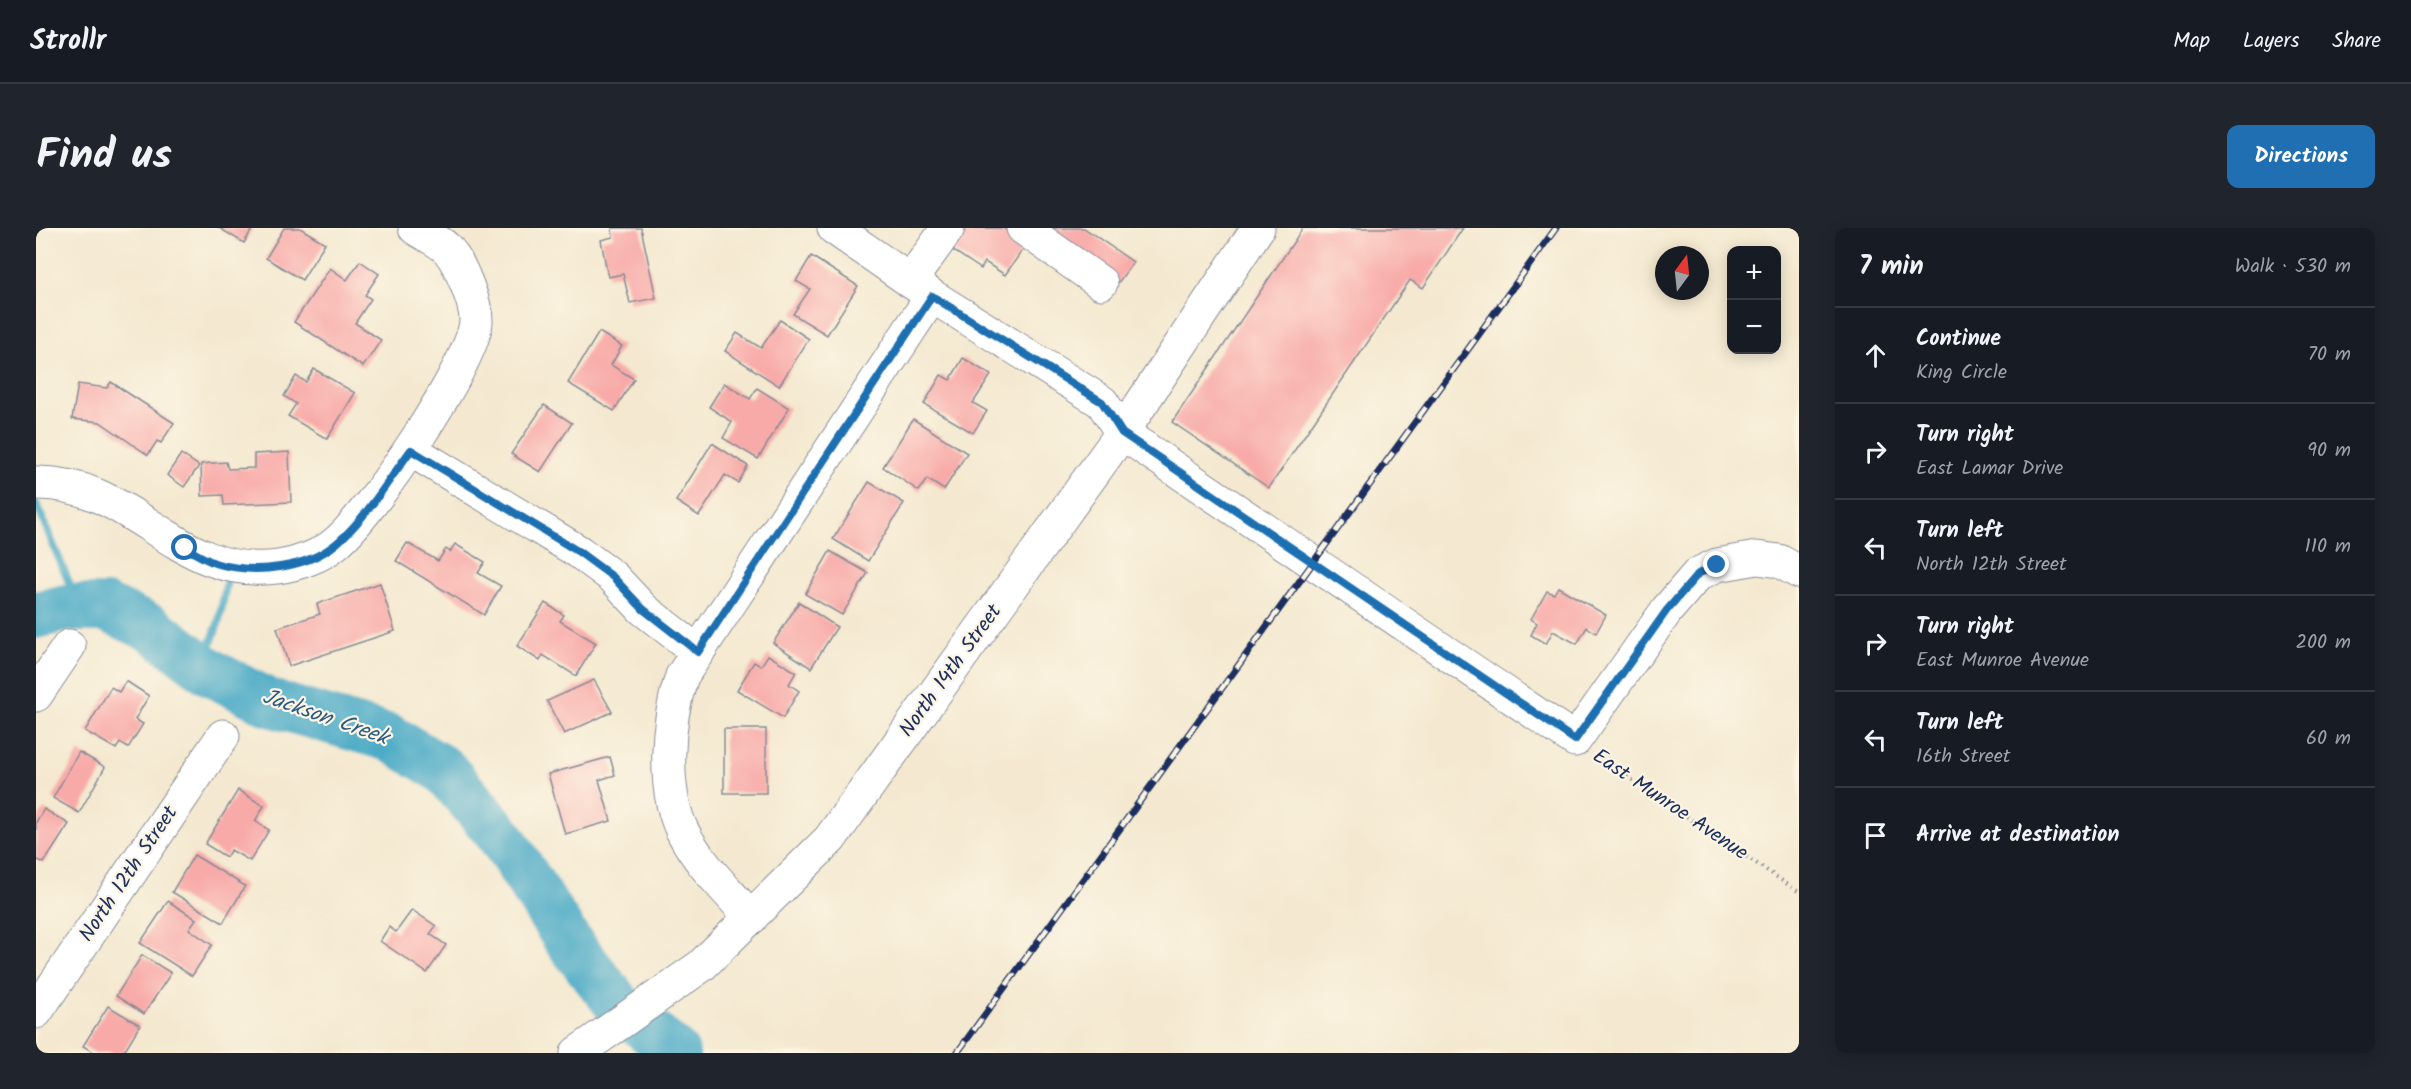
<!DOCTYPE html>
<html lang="en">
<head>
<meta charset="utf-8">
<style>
	:root { --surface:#171b24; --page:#20242c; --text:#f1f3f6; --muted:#9ea1a6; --line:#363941; --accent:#1f6fb2 }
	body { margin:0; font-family:Kalam,sans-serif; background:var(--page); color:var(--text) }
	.controls { position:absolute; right:18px; top:18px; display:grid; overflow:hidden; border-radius:12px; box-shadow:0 3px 15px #0003 }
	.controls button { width:54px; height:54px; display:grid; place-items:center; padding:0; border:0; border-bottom:2px solid var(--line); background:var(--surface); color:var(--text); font:30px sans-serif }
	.compass { position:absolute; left:1619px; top:18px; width:54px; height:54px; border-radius:50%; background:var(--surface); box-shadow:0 3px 15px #0003; rotate:15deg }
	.stop { position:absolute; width:18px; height:18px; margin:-14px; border:4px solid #1f6fb2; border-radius:50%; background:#fff }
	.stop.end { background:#1f6fb2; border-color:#fff; box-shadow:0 2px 6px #0008 }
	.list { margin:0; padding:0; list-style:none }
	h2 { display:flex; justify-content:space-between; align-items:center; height:78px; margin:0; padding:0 24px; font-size:26px }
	h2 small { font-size:20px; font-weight:400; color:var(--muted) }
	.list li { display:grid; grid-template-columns:39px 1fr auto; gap:18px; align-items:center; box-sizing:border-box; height:96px; padding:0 24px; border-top:2px solid var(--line) }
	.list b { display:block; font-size:22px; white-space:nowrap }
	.list p { margin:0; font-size:20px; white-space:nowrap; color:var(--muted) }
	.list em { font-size:20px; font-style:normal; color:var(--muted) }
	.icon { flex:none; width:33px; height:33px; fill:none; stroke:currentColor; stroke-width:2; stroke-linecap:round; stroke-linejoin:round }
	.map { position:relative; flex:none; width:1763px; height:825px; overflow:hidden; border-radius:12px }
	header { display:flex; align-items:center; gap:36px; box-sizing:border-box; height:84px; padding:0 30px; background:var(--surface); border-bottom:2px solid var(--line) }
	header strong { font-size:28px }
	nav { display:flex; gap:33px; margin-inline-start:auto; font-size:21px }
	.intro { display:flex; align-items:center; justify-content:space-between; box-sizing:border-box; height:144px; padding:0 36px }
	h1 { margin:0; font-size:42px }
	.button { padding:15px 27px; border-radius:12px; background:var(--accent); color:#fff; font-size:21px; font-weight:700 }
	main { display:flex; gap:36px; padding:0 36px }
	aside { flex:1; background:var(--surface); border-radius:12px; box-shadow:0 3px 15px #0003 }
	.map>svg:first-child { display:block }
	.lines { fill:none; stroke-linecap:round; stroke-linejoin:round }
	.stream { stroke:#47a9c6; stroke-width:8 }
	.river { stroke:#47a9c6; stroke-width:48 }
	.building { fill:#f8aaa8 }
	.minor-casing { stroke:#888c97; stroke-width:35 }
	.path { stroke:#888c97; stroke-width:4; stroke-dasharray:1.5 4.5; stroke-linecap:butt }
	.minor { stroke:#fff; stroke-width:33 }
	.rail-casing { stroke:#1b2f5e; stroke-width:7 }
	.rail { stroke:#fcf5e5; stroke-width:4.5; stroke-dasharray:14; stroke-linecap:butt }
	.route { stroke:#1f6fb2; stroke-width:8 }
	.labels { text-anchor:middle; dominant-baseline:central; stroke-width:4.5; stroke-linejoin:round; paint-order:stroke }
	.street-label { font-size:21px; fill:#1b2f5e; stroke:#fcf5e5 }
	.water-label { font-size:22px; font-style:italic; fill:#2a5a82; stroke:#fcf5e5 }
</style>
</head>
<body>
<header>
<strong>Strollr</strong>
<nav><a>Map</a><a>Layers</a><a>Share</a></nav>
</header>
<div class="intro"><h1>Find us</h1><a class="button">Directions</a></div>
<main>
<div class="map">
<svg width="1763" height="825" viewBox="0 0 1763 825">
	<rect width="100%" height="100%" fill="#fcf5e5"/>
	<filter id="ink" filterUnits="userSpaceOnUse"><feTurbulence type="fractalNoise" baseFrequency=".0167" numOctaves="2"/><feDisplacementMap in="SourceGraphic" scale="12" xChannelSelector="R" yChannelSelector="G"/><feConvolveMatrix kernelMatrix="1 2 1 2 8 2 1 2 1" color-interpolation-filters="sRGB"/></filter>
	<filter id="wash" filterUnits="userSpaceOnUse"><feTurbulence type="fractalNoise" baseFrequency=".008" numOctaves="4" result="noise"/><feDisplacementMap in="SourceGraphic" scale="24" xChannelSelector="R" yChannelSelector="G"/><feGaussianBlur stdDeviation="1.35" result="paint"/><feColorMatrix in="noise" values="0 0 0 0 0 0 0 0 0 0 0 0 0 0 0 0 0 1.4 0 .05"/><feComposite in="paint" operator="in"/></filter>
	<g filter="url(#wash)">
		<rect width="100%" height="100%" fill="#f4e9d0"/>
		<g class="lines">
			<!-- stream -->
			<g class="stream">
				<polyline points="0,275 44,381"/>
				<polyline points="166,439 183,393 193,342"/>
			</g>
			<!-- river -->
			<polyline class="river" points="0,387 30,380 70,380 115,400 174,444 234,475 354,510 408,542 465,609 532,713 584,779 640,825"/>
		</g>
		<g id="blocks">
			<!-- building -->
			<g class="building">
				<polygon points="183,0 217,0 208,15"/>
				<polygon points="248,0 264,0 289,15 266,52 230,30"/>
				<polygon points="576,0 605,0 620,70 594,75 587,46 572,49 565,12 577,9"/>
				<polygon points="925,0 967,0 991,16 969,47 949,34 945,41 912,19"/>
				<polygon points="1013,0 1048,0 1097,34 1082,55 1023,16"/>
				<polygon points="1267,0 1427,0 1387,60 1374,52 1233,260 1136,194"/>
				<polygon points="775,28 822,58 791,107 757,86 774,61 760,53"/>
				<polygon points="324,33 343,46 329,67 335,71 319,95 345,112 327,139 258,94 294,40 311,52"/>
				<polygon points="744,92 773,111 743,158 689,123 701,105 725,120"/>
				<polygon points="563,104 586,118 575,137 598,151 578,183 532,155"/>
				<polygon points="927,130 955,147 937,175 951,183 937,205 888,176 905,147 914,152"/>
				<polygon points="278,141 319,165 291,211 252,188 260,176 248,168 260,148 270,154"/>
				<polygon points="75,154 138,195 125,215 121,213 112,227 64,194 36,191 42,156 71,160"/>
				<polygon points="688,155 714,171 721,160 753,180 722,231 687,210 696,194 673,179"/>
				<polygon points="508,177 536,195 504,244 475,226"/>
				<polygon points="877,191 931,225 908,262 891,251 883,263 847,239"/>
				<polygon points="676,215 712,238 702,255 689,247 663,288 640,273"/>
				<polygon points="253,224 255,274 188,277 187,267 166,268 165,236 190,234 192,241 218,240 218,226"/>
				<polygon points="145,226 163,238 148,259 131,247"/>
				<polygon points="833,254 868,275 832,333 797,311"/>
				<polygon points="371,315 402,333 410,321 414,324 419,316 449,334 442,345 465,358 448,387 360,333"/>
				<polygon points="794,323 832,345 806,387 769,366"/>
				<polygon points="344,355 359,403 253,438 241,400 284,386 281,376"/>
				<polygon points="1522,359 1570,387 1560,405 1551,399 1541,416 1517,403 1510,416 1495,407 1501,395 1495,391 1511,363 1518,366"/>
				<polygon points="763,374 801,399 775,440 737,415"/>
				<polygon points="509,375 528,387 524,393 560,415 540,448 507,427 504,433 481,418"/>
				<polygon points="732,427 760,444 753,456 763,463 747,490 701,462 718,434 725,438"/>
				<polygon points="558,452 576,484 528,506 511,473"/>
				<polygon points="90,453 113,468 99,491 107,496 92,520 84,515 80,521 49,503 75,459 83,464"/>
				<rect x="688" y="501" width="42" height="64"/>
				<polygon points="43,524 69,539 43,585 17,570"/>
				<polygon points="574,529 579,547 563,552 575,593 529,606 512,546"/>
				<polygon points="202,562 228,578 219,593 233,602 214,633 195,622 190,629 169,616"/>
				<polygon points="8,581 33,596 8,635 0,631 0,594"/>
				<polygon points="158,627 209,658 187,695 136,664"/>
				<polygon points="132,673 160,691 153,701 176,717 156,748 104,715"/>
				<polygon points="376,682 400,698 394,706 410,717 391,745 344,713 353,699 360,704"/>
				<polygon points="106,727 135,745 108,786 80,768"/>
				<polygon points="72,778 104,797 87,825 59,825 47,818"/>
			</g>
		</g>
	</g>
	<g filter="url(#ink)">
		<use href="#blocks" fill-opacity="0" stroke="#888c97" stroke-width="1.5"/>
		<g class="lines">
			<defs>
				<g id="minor">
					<polyline points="798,0 896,68 1066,174 1086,205 1539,512 1631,382 1662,346 1681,337 1721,330 1743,333 1763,344"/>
					<polyline points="987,0 1065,55"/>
					<polyline points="874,53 912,0"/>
					<polyline points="375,222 543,324 577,349 607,381 662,424"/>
					<path d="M0,255c98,-2 141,98 242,84 20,-3 43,-11 58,-24 35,-29 136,-178 140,-221 1,-17 -16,-58 -27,-71 -8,-10 -24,-16 -34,-23"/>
					<polyline points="0,467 33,418"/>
					<path d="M715,690c-22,-26 -51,-53 -67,-84 -23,-43 -17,-114 -2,-158l250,-380"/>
					<polyline points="0,784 187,508"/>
					<polyline points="541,825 665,738 794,611 1086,205 1222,0"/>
				</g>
			</defs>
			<!-- minor casing -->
			<use href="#minor" class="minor-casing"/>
			<!-- path -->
			<polyline class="path" points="1561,528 1763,664"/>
			<!-- minor -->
			<use href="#minor" class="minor"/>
			<defs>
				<polyline id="rail" points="921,825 1520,0"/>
			</defs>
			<!-- rail casing -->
			<use href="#rail" class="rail-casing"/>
			<!-- rail -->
			<use href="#rail" class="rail"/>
		</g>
	</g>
	<g class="lines" filter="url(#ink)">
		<!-- route -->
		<path class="route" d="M149,320c11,5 22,13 33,16 38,10 88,5 119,-21 29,-25 51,-62 74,-93l168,102 34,25 30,32 55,43 234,-356 170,106 20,31 453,307 92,-130 31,-36 19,-9"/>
	</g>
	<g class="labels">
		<!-- street labels -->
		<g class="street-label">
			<text transform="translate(915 443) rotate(-54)">North 14th Street</text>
			<text transform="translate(1634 577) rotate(34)">East Munroe Avenue</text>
			<text transform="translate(93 646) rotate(-56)">North 12th Street</text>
		</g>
		<!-- water labels -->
		<g class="water-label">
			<text transform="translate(289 490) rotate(19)">Jackson Creek</text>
		</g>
	</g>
</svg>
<div class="controls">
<button>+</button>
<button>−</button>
</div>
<svg class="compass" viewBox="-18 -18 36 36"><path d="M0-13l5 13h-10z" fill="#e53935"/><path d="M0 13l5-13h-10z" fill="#9ea1a6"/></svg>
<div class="stop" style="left:149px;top:320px"></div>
<div class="stop end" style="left:1681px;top:337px"></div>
</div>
<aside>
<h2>7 min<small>Walk · 530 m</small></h2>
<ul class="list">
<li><svg class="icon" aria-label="ahead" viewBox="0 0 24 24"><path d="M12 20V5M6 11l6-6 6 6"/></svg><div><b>Continue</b><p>King Circle</p></div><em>70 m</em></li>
<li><svg class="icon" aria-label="right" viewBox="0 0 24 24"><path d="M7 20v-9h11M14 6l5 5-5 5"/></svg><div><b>Turn right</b><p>East Lamar Drive</p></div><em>90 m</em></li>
<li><svg class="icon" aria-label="left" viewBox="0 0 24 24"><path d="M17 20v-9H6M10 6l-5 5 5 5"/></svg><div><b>Turn left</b><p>North 12th Street</p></div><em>110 m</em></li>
<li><svg class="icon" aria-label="right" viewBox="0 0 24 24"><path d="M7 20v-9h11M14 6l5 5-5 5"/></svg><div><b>Turn right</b><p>East Munroe Avenue</p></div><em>200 m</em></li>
<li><svg class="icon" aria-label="left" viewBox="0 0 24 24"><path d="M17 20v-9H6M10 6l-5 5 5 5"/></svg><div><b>Turn left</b><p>16th Street</p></div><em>60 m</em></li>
<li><svg class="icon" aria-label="arrive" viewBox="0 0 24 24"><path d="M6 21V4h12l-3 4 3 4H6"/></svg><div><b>Arrive at destination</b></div></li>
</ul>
</aside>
</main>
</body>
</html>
